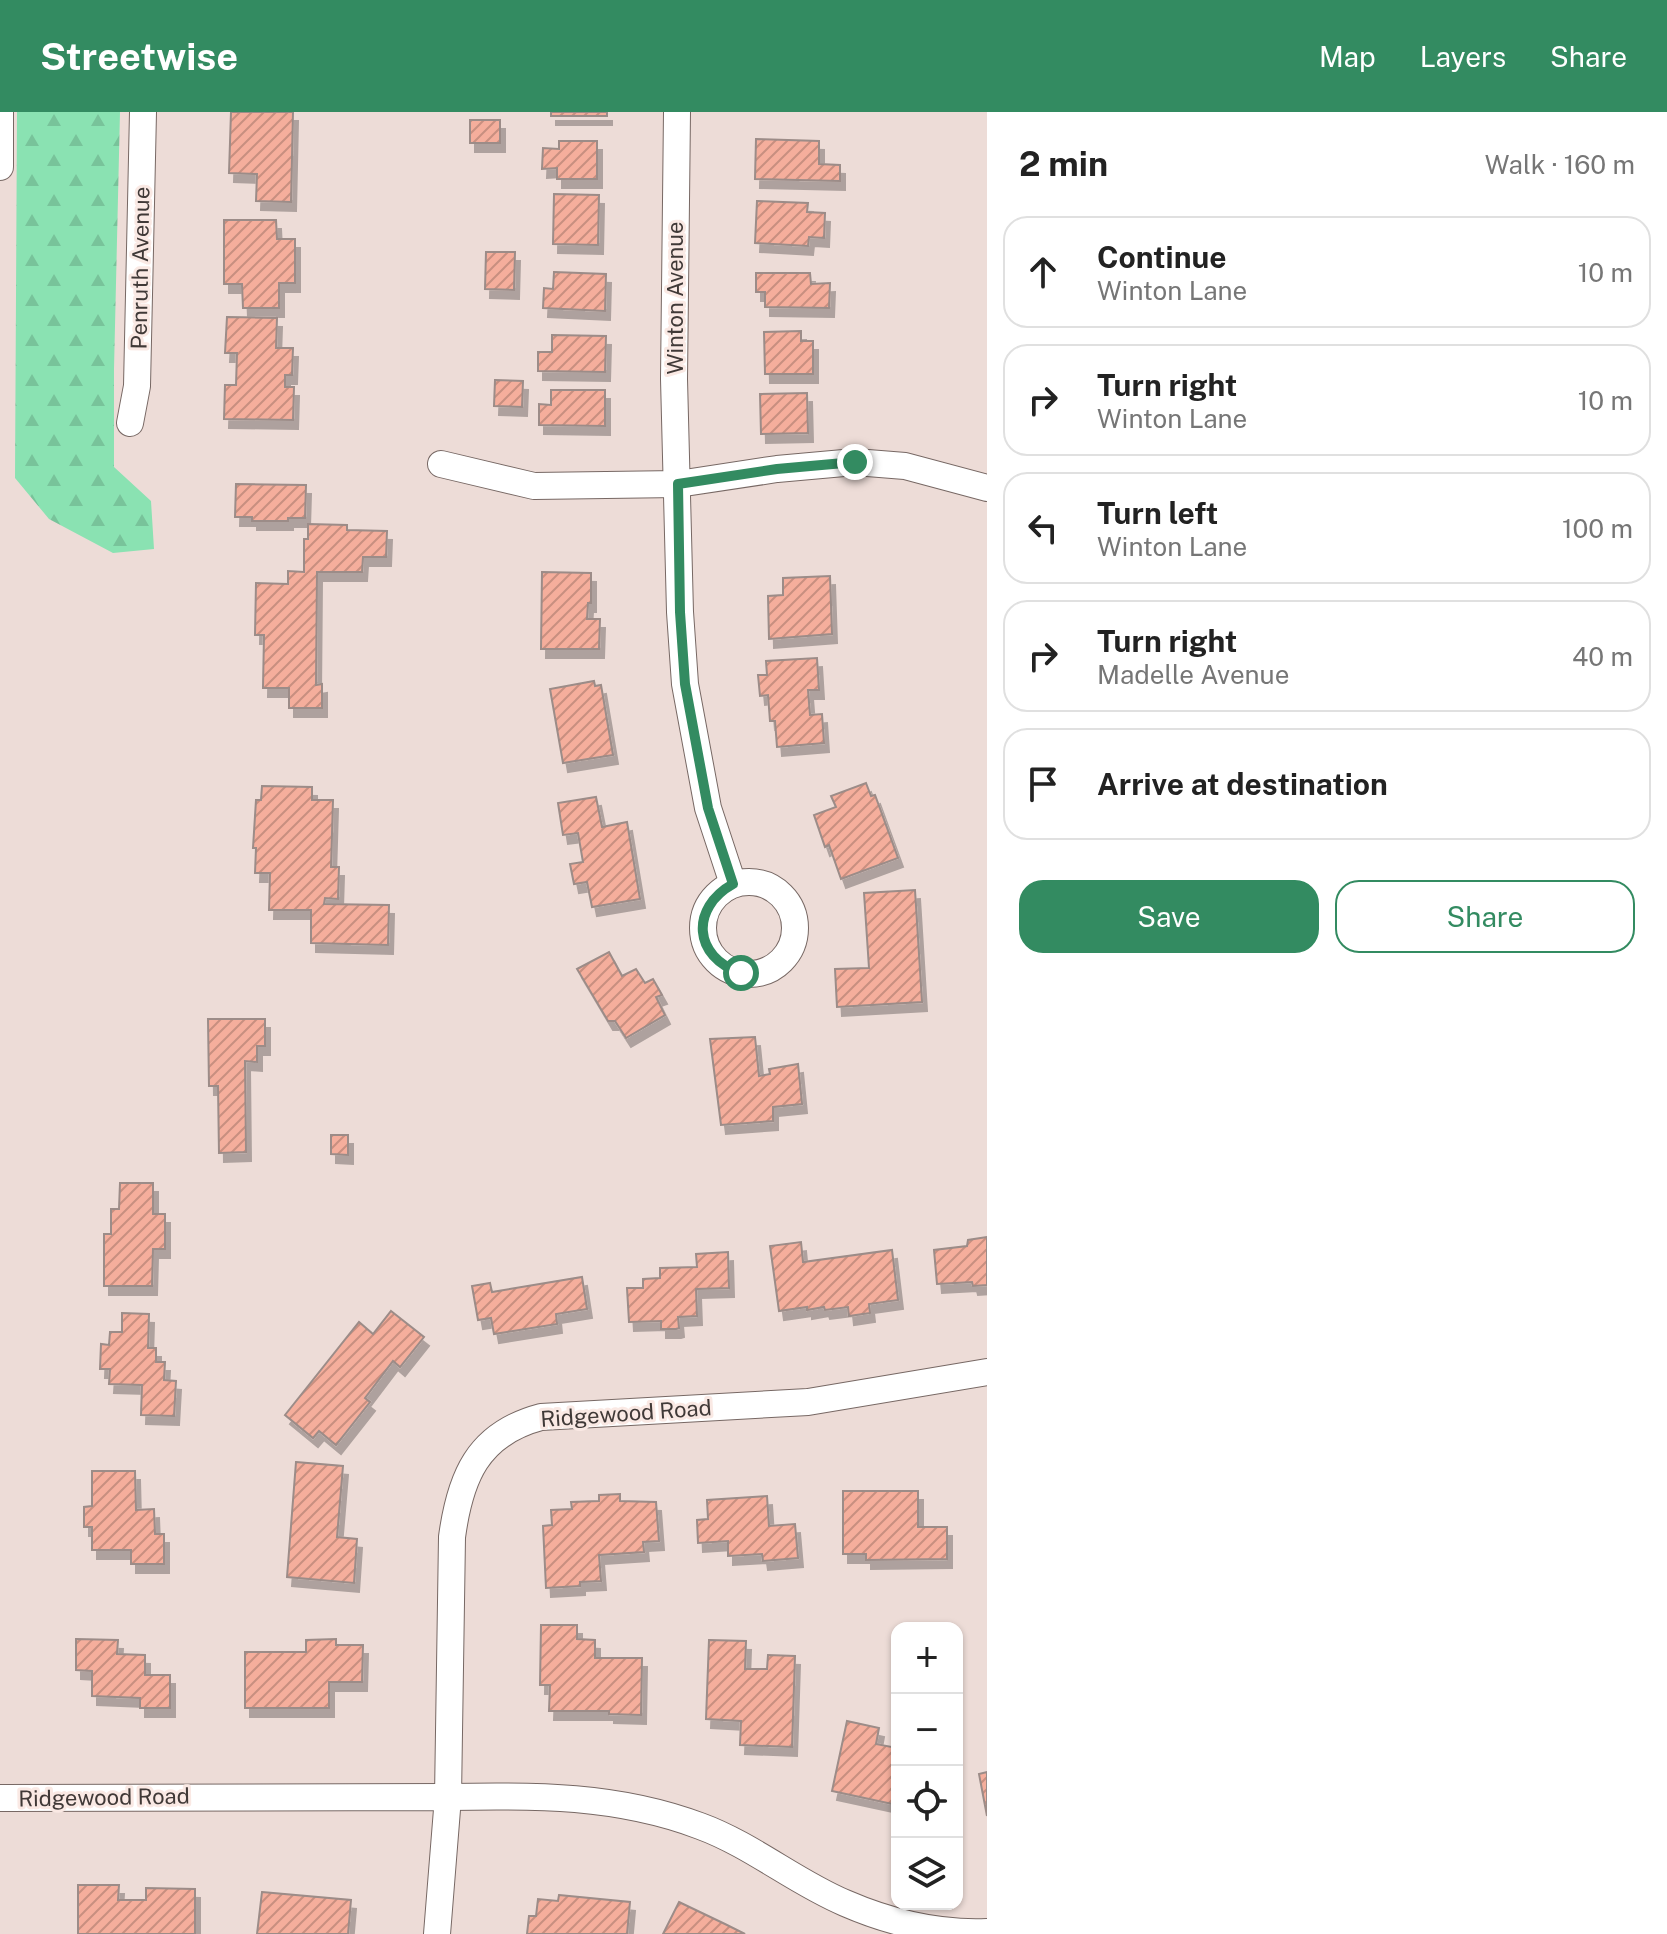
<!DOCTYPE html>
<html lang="en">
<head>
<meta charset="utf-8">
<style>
	:root { --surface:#fff; --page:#f6f6f6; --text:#222; --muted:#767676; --line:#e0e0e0; --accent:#338b61 }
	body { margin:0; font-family:"Public Sans",sans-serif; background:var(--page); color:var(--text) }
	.controls { position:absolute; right:24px; bottom:24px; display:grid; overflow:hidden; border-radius:16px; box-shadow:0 2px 6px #0004 }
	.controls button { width:72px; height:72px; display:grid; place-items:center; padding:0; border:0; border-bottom:2px solid var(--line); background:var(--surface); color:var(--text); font:40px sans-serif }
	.stop { position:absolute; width:24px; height:24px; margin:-18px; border:6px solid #338b61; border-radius:50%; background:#fff }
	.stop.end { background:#338b61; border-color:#fff; box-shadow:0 2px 8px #0008 }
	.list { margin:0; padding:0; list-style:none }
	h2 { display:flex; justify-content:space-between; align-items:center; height:104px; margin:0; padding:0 32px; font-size:34px }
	h2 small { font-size:26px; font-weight:400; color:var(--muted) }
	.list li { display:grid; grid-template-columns:52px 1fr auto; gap:24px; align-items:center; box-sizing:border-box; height:112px; margin:0 16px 16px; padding:0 16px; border:2px solid var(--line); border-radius:24px }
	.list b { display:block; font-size:30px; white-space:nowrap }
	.list p { margin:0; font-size:26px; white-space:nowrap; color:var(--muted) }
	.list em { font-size:26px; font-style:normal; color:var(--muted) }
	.actions { display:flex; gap:16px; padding:24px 32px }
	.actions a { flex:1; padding:18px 0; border:2px solid var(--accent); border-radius:24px; text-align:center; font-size:28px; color:var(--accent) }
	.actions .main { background:var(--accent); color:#fff }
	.icon { flex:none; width:44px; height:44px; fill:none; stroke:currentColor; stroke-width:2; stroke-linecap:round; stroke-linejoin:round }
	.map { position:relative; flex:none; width:987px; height:1822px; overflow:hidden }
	header { display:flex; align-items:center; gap:48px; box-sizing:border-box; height:112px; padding:0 40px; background:var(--accent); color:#fff }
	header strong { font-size:38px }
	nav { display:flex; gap:44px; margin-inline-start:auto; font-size:28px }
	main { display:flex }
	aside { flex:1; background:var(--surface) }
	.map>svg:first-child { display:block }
	.forest { fill:url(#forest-firs) }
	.building { fill:url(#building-hatch); stroke:#9c8c88; stroke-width:2; filter:url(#shadow) }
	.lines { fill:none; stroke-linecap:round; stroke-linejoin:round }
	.street-casing { stroke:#776864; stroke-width:28 }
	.street { stroke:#fff; stroke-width:26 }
	.route { stroke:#338b61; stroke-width:10 }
	.labels { text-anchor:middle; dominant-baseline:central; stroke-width:6; stroke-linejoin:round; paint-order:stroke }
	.street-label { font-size:22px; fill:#403937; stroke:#fae9e4 }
</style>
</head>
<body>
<header>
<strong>Streetwise</strong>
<nav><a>Map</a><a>Layers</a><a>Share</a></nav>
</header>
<main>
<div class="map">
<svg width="987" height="1822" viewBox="0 0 987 1822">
	<defs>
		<pattern id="forest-firs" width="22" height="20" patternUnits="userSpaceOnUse" patternTransform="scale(2)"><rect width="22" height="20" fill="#8ae2b2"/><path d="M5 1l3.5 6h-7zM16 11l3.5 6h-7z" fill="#78c39a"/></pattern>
		<pattern id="building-hatch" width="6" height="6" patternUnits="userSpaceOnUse" patternTransform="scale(2)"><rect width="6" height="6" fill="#f5ae9c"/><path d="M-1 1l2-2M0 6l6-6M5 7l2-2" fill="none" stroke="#c88f80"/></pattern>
		<filter id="shadow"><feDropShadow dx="5" dy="9" stdDeviation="0" flood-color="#0004"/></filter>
	</defs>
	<rect width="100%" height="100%" fill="#eddcd7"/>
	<!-- forest -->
	<polygon class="forest" points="17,0 120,0 114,257 114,355 151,389 154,437 113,441 49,407 15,366"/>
	<!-- building -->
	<g class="building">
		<polygon points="231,0 293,0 291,90 256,89 257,62 229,61"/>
		<rect x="551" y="0" width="56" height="4"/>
		<rect x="470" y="8" width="30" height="23"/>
		<polygon points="756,27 819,29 819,52 840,53 840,69 755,67"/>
		<polygon points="559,29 597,29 597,67 557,67 557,56 542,57 543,36 559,37"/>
		<polygon points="554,82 599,83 598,133 553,132"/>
		<polygon points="757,89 808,91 807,100 825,101 824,126 809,125 808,134 755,131"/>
		<polygon points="224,108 276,108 277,127 295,127 295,171 279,171 279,196 243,196 242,172 224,172"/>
		<polygon points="486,140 515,140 514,178 485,177"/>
		<polygon points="554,160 606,162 605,199 543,196 544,176 553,177"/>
		<polygon points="756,161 810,161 811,172 830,171 829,196 765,195 765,180 756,180"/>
		<polygon points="227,205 277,206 276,236 293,236 292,263 285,263 285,275 294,275 293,308 224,307 225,273 236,273 237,241 225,241"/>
		<polygon points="801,219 801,229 813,229 813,262 765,262 764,220"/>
		<polygon points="552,223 606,224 605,260 538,259 538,240 552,240"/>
		<polygon points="495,268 523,269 522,295 494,294"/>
		<polygon points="551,278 605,278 605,314 539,313 539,292 551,293"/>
		<polygon points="807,281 808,321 761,322 760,282"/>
		<polygon points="236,372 306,373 305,406 288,406 288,409 252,409 252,405 235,405"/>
		<polygon points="308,412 347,413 347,418 387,419 386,445 363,445 362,460 317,460 316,573 322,572 322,596 289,596 289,576 263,576 264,523 255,523 256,471 288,472 288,459 304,460 304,427 308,427"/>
		<polygon points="542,460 591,461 591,491 588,491 587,507 600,507 599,537 541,537"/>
		<polygon points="830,464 832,522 769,527 768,484 783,483 783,466"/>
		<polygon points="817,546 819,578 808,578 810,603 822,602 824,631 777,635 775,609 770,609 768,583 760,584 758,563 767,563 766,549"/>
		<polygon points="594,569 595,574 601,573 613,643 563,651 550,577"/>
		<polygon points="866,671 871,684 875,683 898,746 841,767 829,733 825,735 814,703 836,695 831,684"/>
		<polygon points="262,674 312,675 312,688 333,688 331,755 339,755 338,787 325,786 324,792 389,793 388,833 311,831 311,798 269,798 270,761 255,761 256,736 253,736 256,688 261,688"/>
		<polygon points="596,685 602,715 627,710 640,787 592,795 587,770 574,772 570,752 583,750 578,721 563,723 558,691"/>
		<polygon points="915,778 922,890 837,895 835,857 869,856 864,781"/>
		<polygon points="609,840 622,864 636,857 645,871 653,867 662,883 656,885 665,903 626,926 615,909 608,909 577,857"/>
		<polygon points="208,907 265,907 265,934 257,934 257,950 245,949 246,1040 219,1041 218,974 209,974"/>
		<polygon points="755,925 759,964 770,962 769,957 798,952 802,992 773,995 773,1009 721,1013 710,927"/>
		<polygon points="331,1023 348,1023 348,1043 331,1042"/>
		<polygon points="120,1071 153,1071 153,1102 165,1102 165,1137 153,1137 152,1174 104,1174 104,1122 111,1122 111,1097 119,1097"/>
		<polygon points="987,1125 987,1173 973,1174 972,1170 937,1172 934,1138 967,1134 968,1128"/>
		<polygon points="801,1130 803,1150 892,1138 898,1188 869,1192 870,1201 849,1204 848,1195 825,1198 824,1195 807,1198 807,1195 779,1199 770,1134"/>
		<polygon points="728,1140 729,1176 696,1177 697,1204 678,1205 679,1216 676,1217 661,1217 661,1209 629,1210 627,1176 643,1176 643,1167 660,1166 660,1156 697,1155 696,1142"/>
		<polygon points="582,1165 587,1197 556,1202 557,1212 494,1222 491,1206 478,1208 472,1174 490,1171 492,1180"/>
		<polygon points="391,1199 424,1225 400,1255 393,1249 365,1286 370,1290 336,1333 319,1319 313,1326 285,1303 359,1210 373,1222"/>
		<polygon points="122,1201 149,1202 148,1236 156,1236 156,1250 165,1250 164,1268 176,1269 174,1304 141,1303 142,1273 109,1272 110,1257 100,1257 101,1232 109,1233 110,1220 122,1220"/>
		<polygon points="296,1350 343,1354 337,1425 357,1427 354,1471 287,1465"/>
		<polygon points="92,1359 135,1359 136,1398 154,1397 155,1422 164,1422 164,1452 131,1452 131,1438 92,1438 92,1415 84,1415 84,1395 92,1394"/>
		<polygon points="843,1379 918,1379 918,1415 947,1415 947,1447 866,1448 866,1442 843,1442"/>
		<polygon points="620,1382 620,1389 656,1390 659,1429 643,1430 644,1440 599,1443 601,1469 580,1470 580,1474 546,1476 543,1414 552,1413 551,1398 572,1397 571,1390 599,1389 599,1383"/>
		<polygon points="767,1384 769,1414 795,1412 798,1446 763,1449 762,1442 728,1444 728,1429 698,1431 697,1408 708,1407 707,1388"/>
		<polygon points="541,1513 577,1513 577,1527 595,1528 595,1546 642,1546 641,1603 609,1602 609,1599 549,1599 550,1573 540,1573"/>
		<polygon points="76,1527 118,1528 117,1542 145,1543 145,1563 170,1563 170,1596 140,1596 140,1586 92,1584 92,1559 76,1558"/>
		<polygon points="336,1527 336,1533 363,1533 362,1570 329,1570 329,1596 245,1596 245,1540 306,1540 306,1528"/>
		<polygon points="709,1528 746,1529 745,1557 767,1557 768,1543 795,1544 792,1635 740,1633 741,1609 706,1607"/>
		<polygon points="847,1609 879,1616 876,1632 897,1636 897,1693 832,1679"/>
		<polygon points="987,1660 987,1704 979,1662"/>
		<polygon points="78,1773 119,1773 118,1788 146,1788 146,1776 195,1777 195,1822 78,1822"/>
		<polygon points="262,1780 351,1788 348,1822 257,1822"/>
		<polygon points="559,1783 630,1790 627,1822 527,1822 529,1804 536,1804 538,1787 558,1789"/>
		<polygon points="679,1790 725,1812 745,1822 663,1822"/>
	</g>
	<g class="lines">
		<defs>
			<g id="street">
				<polyline points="677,0 674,267 680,500 685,572 708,696 733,772"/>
				<polyline points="0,55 0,0"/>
				<polyline points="130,311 137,274 143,0"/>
				<polyline points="441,352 534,374 678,372 777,357 855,350 905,354 987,376"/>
				<circle cx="749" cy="816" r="46"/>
				<path d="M987,1260l-179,30 -267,15c-64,17 -81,61 -89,120l-4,260c86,-2 170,-2 252,29 52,19 95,56 145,77 46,20 93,31 142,29"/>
				<polyline points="0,1686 448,1685 437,1822"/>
			</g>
		</defs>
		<!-- street casing -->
		<use href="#street" class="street-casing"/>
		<!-- street -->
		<use href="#street" class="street"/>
	</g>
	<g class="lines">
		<!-- route -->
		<path class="route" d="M741,861c-48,-16 -51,-65 -8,-89l-25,-76 -23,-124 -5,-72 -2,-128 99,-15 78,-7"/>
	</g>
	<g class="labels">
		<!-- street labels -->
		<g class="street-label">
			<text transform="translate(140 156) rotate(-89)">Penruth Avenue</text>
			<text transform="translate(675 186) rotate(-90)">Winton Avenue</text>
			<text transform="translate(626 1301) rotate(-4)">Ridgewood Road</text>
			<text transform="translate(104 1685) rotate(-1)">Ridgewood Road</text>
		</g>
	</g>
</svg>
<div class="controls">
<button>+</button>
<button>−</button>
<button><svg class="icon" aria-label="locate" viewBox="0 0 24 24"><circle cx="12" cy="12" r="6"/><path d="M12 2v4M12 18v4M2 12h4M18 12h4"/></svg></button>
<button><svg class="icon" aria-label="layers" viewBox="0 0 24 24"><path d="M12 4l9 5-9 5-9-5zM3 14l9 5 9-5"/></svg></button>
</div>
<div class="stop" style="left:741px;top:861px"></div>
<div class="stop end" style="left:855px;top:350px"></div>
</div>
<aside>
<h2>2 min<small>Walk · 160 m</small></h2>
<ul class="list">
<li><svg class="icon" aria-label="ahead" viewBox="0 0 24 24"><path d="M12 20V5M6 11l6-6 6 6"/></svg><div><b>Continue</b><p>Winton Lane</p></div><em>10 m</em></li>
<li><svg class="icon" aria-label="right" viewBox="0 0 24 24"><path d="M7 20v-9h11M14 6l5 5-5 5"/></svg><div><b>Turn right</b><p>Winton Lane</p></div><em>10 m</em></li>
<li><svg class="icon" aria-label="left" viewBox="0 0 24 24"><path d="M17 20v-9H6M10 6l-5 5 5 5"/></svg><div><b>Turn left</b><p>Winton Lane</p></div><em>100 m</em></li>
<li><svg class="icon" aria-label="right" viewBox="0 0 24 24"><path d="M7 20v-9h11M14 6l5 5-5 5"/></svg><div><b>Turn right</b><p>Madelle Avenue</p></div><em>40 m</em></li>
<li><svg class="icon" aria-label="arrive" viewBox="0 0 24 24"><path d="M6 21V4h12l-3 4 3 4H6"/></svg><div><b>Arrive at destination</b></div></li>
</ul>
<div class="actions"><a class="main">Save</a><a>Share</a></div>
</aside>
</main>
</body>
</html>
